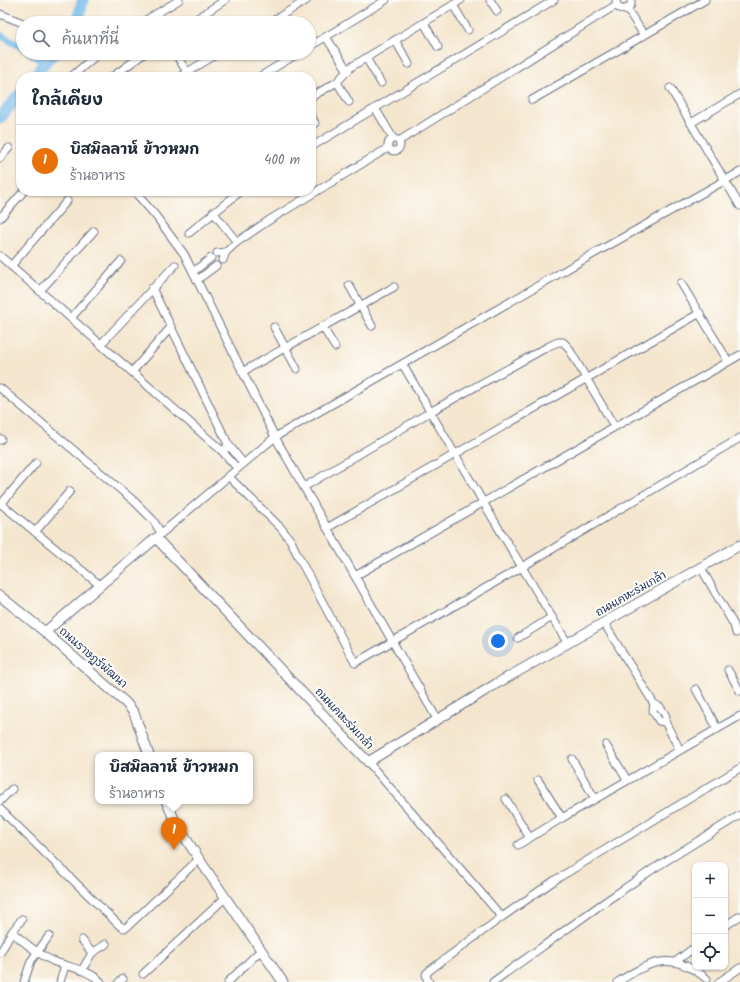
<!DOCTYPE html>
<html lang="th">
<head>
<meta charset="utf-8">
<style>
	:root { --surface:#fff; --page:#f6f6f7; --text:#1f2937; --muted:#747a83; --line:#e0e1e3; --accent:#b5179e }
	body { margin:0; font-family:Kalam,"Playpen Sans Thai",sans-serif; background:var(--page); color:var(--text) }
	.controls { position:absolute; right:12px; bottom:12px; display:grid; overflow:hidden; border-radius:8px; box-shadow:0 1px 3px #0004 }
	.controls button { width:36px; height:36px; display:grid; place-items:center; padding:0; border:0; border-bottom:1px solid var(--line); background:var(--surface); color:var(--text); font:20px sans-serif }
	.you { position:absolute; left:498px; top:641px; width:14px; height:14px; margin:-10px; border:3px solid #fff; border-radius:50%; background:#1a73e8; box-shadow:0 0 0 6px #1a73e833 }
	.badge { display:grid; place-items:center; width:26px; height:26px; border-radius:50%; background:var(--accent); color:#fff; font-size:13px; font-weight:700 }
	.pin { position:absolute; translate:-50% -33px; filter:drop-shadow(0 1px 2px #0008) }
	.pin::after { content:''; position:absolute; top:21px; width:14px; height:12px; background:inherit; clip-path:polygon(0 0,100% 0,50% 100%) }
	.popup { position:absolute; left:95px; top:752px; width:158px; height:52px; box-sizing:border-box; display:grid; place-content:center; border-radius:8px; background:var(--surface); filter:drop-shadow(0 1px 3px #0005); font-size:13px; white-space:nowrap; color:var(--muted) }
	.popup b { font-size:15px; color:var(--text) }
	.popup::after { content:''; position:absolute; left:50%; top:100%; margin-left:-8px; border:8px solid transparent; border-top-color:var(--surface) }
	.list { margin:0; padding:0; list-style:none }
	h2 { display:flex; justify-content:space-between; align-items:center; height:52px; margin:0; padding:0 16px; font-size:17px }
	h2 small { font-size:13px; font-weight:400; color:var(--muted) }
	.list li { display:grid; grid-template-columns:26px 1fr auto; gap:12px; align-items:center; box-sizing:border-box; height:72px; padding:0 16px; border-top:1px solid var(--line) }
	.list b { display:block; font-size:15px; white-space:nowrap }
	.list p { margin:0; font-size:13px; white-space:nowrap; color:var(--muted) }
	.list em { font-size:13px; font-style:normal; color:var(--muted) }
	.icon { flex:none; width:22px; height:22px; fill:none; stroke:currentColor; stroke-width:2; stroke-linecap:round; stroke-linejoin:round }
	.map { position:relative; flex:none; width:740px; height:982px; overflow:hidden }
	.search { position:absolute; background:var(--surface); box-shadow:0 1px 3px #0004; left:16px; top:16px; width:300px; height:44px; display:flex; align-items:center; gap:10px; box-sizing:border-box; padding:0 14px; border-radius:22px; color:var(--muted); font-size:15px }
	.panel { position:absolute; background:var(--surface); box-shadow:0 1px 3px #0004; left:16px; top:72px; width:300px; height:124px; border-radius:16px }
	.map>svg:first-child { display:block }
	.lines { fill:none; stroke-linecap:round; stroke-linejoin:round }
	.canal { stroke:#74b9ea; stroke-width:7 }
	.river { stroke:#74b9ea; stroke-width:12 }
	.minor-casing { stroke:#676f85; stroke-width:9 }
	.tertiary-casing { stroke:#676f85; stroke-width:11 }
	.minor { stroke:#fff; stroke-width:7 }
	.tertiary { stroke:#fff; stroke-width:9 }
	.labels { text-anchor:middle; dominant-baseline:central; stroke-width:4; stroke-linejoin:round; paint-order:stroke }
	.street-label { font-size:11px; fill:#1b2f5e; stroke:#fdfcf7 }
</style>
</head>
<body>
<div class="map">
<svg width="740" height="982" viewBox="0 0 740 982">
	<rect width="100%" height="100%" fill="#fdfcf7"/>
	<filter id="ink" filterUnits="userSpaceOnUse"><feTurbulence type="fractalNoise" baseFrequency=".025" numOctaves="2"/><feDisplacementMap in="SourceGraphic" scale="8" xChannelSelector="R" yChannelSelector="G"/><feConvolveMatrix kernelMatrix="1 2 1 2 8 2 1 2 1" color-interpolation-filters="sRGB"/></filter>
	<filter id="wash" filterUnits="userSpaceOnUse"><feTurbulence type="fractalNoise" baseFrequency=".012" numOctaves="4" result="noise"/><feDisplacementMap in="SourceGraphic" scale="16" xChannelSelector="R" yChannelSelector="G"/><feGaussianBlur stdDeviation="0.9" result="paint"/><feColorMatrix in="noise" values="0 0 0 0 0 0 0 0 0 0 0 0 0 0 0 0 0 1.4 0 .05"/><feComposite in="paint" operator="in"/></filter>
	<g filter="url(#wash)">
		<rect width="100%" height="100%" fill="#f4e6ce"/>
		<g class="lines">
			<!-- canal -->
			<g class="canal">
				<polyline points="0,35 23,48"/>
				<polyline points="30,53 45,64"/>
			</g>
			<!-- river -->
			<g class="river">
				<polyline points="77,23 83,0"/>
				<polyline points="34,77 49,57 55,53"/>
				<polyline points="0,118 21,93"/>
			</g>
		</g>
	</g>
	<g filter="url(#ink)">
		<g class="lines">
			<defs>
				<g id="minor">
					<polyline points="490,0 497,11"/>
					<polyline points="616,0 617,7 624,10 631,5 631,0"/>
					<polyline points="453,5 468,30"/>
					<polyline points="627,9 644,35"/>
					<polyline points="0,14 23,23"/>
					<polyline points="141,23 179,0"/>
					<polyline points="190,23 225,0"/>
					<polyline points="269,23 307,0"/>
					<polyline points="424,23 438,47"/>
					<polyline points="326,37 348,71"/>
					<polyline points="395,40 409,64"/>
					<polyline points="309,47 386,0"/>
					<polyline points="175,53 187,72"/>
					<polyline points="366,58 381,83"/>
					<polyline points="71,77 99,53"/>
					<polyline points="112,77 145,53"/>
					<polyline points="179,77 219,53"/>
					<polyline points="259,77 299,53"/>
					<polyline points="337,82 349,102"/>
					<polyline points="670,88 740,206"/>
					<polyline points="311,97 337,82 351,67 461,0"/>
					<polyline points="532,100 705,0"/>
					<polyline points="375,108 393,138"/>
					<polyline points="311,116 315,123"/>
					<polyline points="691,123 740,94"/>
					<circle cx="394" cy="145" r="6"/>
					<polyline points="399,141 616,5"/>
					<polyline points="311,147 554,0"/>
					<polyline points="0,158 9,148"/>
					<polyline points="134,191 155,215 184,254 275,437 437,719"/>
					<polyline points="213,212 237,242"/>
					<polyline points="0,218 24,191"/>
					<polyline points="189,233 241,191"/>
					<polyline points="217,253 226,252"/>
					<polyline points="0,256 221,450 225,450 228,444 152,288"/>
					<polyline points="223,260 226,252 237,242 271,219 388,148"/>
					<polyline points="11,266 67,201"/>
					<polyline points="193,272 211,258"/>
					<polyline points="197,280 216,266"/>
					<polyline points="681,283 728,361"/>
					<polyline points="349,285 372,326"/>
					<polyline points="40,291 94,231"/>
					<polyline points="71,318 121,261"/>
					<polyline points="322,326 335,347"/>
					<polyline points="274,327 297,369"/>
					<polyline points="101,344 175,265"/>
					<polyline points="403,365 483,502 568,644"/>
					<polyline points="132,372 171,327"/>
					<polyline points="242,372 394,287"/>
					<polyline points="0,388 134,501 153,520 161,533"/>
					<polyline points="0,440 1,439"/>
					<polyline points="228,444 243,463"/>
					<polyline points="221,450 237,468"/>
					<polyline points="228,476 281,528 291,541 298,556 355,663 522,567 740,438"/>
					<polyline points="304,487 430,412 549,346 558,342 563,342 568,347 614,426"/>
					<polyline points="0,503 101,586"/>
					<polyline points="1,504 36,463"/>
					<polyline points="327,528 700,313"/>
					<polyline points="35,532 70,491"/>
					<polyline points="156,538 275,437 595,253 740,172"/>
					<polyline points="701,568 734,625 736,633"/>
					<polyline points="355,576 740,355"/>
					<polyline points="604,623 654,704 660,707 666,716 665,722 680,750"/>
					<polyline points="518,638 552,617"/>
					<polyline points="728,670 740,691"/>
					<polyline points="696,689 717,728"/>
					<polyline points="654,704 653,711 659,721 665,722"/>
					<polyline points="606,745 627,780"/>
					<polyline points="572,759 595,799"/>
					<polyline points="368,762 502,917 555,880 740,768"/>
					<polyline points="538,780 562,818"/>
					<polyline points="506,799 530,838"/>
					<polyline points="0,801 12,789"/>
					<polyline points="0,809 120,926 124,928 127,927 199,859"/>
					<polyline points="518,845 562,818 740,716"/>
					<polyline points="725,926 740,916"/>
					<path d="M12,932c13,11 26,22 41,29 17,7 35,8 48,21"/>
					<polyline points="0,953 12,932 22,919"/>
					<polyline points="92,953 106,944"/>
					<polyline points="675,962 695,947"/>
					<polyline points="82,970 92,953 82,940"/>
					<polyline points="143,974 225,898"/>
					<polyline points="24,982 31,961 49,936"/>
					<polyline points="60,982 65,966"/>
					<polyline points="119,982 123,979"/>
					<polyline points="228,982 261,950"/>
					<polyline points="429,982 427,979 426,974 430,970 502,917"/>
					<polyline points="493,982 599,906 653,869 740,815"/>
					<path d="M618,982c34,-22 54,-31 89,-3"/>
					<polyline points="719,982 740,968"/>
				</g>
				<g id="tertiary">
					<polyline points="0,596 45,632 126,703 134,713 149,755"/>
					<polyline points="45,632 156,538 368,762 496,684 740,545"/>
					<polyline points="166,801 177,825 199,859 283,982"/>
				</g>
			</defs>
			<!-- minor casing -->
			<use href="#minor" class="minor-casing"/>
			<!-- tertiary casing -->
			<use href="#tertiary" class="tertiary-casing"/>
			<!-- minor -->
			<use href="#minor" class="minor"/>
			<!-- tertiary -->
			<use href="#tertiary" class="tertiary"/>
		</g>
	</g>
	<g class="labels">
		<!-- street labels -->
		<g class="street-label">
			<text transform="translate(631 594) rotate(-30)">ถนนเคหะร่มเกล้า</text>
			<text transform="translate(93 658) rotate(41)">ถนนราษฏร์พัฒนา</text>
			<text transform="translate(344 719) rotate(47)">ถนนเคหะร่มเกล้า</text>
		</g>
	</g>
</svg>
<div class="controls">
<button>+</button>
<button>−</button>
<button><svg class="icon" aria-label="locate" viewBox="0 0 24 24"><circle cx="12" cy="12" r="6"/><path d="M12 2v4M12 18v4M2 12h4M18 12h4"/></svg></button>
</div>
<div class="you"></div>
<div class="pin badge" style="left:174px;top:850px;background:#e8710a">1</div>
<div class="popup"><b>บิสมิลลาห์ ข้าวหมก</b>ร้านอาหาร</div>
<div class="search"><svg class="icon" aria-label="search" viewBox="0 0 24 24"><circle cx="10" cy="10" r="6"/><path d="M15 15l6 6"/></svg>ค้นหาที่นี่</div>
<section class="panel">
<h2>ใกล้เคียง<small></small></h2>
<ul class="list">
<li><span class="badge" style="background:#e8710a">1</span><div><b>บิสมิลลาห์ ข้าวหมก</b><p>ร้านอาหาร</p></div><em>400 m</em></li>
</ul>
</section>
</div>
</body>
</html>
